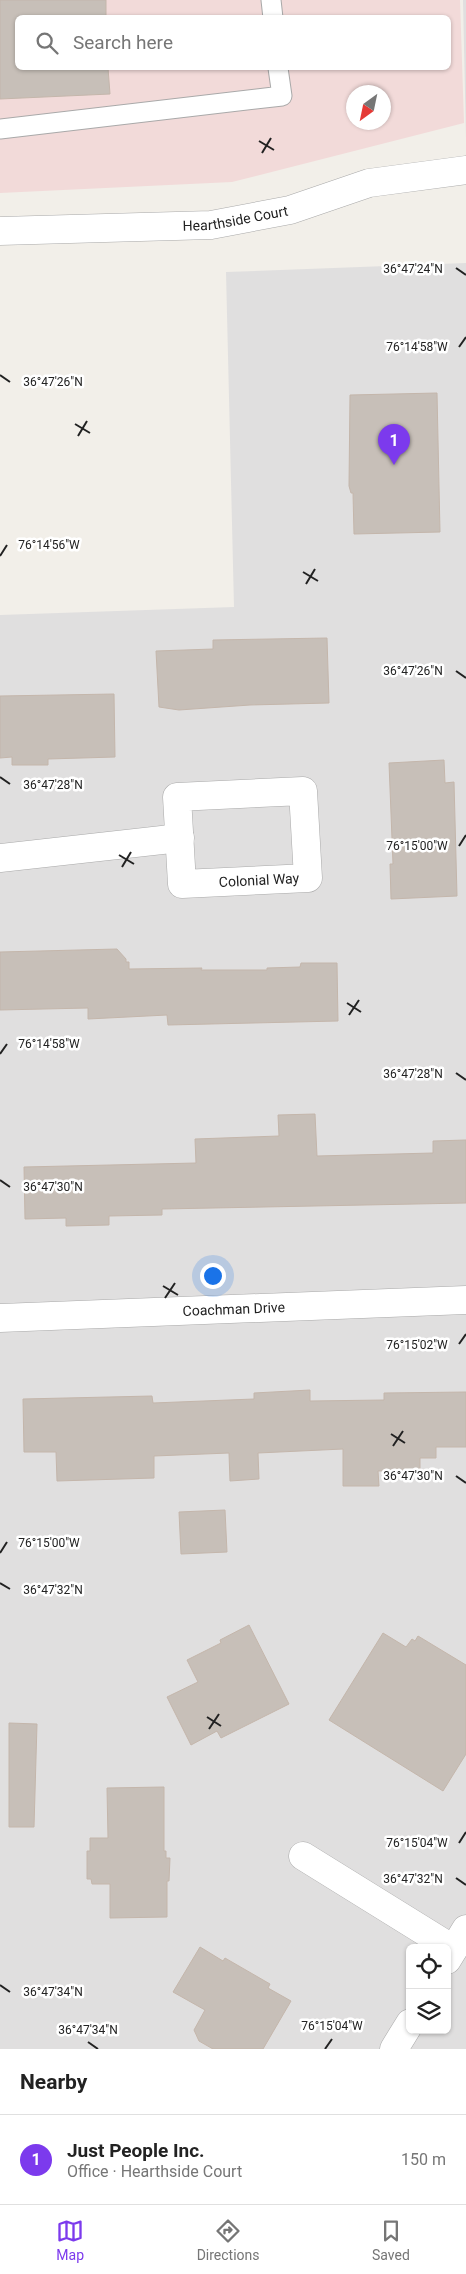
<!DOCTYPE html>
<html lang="en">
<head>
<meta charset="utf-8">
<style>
	:root { --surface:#fff; --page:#f6f6f6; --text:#222; --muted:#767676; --line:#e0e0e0; --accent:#7c3aed }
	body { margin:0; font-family:Roboto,sans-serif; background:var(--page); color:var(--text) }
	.controls { position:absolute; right:15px; bottom:15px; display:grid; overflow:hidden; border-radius:8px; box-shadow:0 1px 4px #0004 }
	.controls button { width:45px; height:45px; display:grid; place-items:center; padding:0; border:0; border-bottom:1px solid var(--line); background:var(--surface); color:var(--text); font:25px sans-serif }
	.compass { position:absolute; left:346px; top:85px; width:45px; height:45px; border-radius:50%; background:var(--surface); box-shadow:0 1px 4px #0004; rotate:213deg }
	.you { position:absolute; left:212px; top:1275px; width:18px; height:18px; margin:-12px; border:4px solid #fff; border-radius:50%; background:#1a73e8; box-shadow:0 0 0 8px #1a73e833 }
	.badge { display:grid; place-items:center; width:32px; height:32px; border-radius:50%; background:var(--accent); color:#fff; font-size:16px; font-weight:700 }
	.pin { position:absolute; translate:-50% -41px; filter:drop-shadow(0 1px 2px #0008) }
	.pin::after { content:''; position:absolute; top:26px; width:18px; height:15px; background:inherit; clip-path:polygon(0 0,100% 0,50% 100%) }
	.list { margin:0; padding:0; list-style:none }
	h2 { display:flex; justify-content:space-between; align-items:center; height:65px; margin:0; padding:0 20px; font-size:21px }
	h2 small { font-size:16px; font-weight:400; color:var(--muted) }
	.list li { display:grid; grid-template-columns:32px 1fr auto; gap:15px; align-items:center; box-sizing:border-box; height:90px; padding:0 20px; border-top:1px solid var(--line) }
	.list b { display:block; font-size:19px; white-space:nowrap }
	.list p { margin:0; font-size:16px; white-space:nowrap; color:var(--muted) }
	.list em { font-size:16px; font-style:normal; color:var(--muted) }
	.icon { flex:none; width:28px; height:28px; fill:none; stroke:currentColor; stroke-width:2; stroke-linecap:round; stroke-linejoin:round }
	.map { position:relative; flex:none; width:466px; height:2049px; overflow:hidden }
	.search { position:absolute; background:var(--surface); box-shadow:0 1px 4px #0004; left:15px; right:15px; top:15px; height:55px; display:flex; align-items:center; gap:12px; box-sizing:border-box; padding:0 18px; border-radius:8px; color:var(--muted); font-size:19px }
	.sheet { height:155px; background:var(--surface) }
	nav { display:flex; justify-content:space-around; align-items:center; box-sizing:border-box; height:70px; border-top:1px solid var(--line); background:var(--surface); font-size:14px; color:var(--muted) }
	nav a { display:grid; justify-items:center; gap:2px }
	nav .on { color:var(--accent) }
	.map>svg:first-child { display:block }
	.residential { fill:#e0dfdf; fill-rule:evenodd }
	.commercial { fill:#f2dad9; fill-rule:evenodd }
	.building { fill:#c7bfb8; stroke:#c4b6ab }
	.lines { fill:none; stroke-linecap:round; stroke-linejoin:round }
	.service-casing { stroke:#a9a9a9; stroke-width:21 }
	.minor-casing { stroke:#a9a9a9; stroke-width:29 }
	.service { stroke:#fff; stroke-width:19 }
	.minor { stroke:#fff; stroke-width:28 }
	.ticks { fill:none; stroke:#222; stroke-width:2 }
	.labels { text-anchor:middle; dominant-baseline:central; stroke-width:5; stroke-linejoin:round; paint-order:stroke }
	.street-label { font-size:14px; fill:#222; stroke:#fff }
	.ticks-label { font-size:12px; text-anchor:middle; fill:#222; stroke:#fff; stroke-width:5; stroke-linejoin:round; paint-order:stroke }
</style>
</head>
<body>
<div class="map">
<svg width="466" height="2049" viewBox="0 0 466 2049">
	<rect width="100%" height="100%" fill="#f2efe9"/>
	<!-- residential -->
	<g class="residential">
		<polygon points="463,0 466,0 466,138"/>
		<path d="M466,263v1786h-466v-1434l234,-8 -8,-335zM410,1948h37v82h-37z"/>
	</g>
	<!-- commercial -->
	<path class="commercial" d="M0,0h460l4,123 -232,59 -232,11zM18,18h430v50h-430zM354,92h30v30h-30z"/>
	<!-- building -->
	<g class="building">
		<polygon points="0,0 106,0 106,18 18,18 18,68 108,68 110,94 0,99"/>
		<polygon points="437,393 440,532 354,534 353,493 351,493 349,486 350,395"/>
		<polygon points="327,638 329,703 250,705 179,710 159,707 156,651 213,649 213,640"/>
		<polygon points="114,694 115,757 48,759 48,765 12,765 12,757 0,758 0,696"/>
		<polygon points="444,760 445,783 454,782 457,896 391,899 390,864 393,864 389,763"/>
		<polygon points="117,949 126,959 126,962 129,962 129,969 202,968 201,970 267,970 267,968 300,967 301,963 337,963 338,1021 168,1025 167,1015 88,1019 88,1008 0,1010 0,952"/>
		<polygon points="315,1114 317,1156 433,1153 433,1141 466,1140 466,1203 162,1209 162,1215 109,1216 109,1225 66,1226 66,1218 25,1219 24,1167 196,1163 195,1139 279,1136 278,1115"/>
		<polygon points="310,1390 310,1401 384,1400 384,1393 466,1392 466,1447 436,1447 436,1458 420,1458 420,1470 378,1471 379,1486 343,1486 343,1449 258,1453 259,1479 230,1481 229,1453 154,1456 154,1478 57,1481 56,1452 24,1452 23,1399 152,1396 153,1403 254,1399 254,1393"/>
		<polygon points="225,1510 227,1552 181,1554 179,1512"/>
		<polygon points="249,1625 289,1704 221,1738 217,1731 191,1745 167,1697 198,1682 187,1660 221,1643 220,1640"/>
		<polygon points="383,1633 406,1647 412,1639 415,1641 418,1636 466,1665 466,1754 443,1791 329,1720"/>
		<polygon points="9,1723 37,1724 34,1827 9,1827"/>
		<polygon points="164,1787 164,1851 166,1851 166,1858 170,1858 169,1881 167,1881 167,1917 110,1918 110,1884 92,1884 91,1879 87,1879 87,1851 90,1851 90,1838 108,1838 107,1788"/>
		<polygon points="200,1947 223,1961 225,1958 270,1984 268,1988 291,2001 263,2049 213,2049 199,2041 194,2030 205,2010 173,1992"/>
	</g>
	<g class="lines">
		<defs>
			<g id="service">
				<polyline points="271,0 273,18"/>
				<polyline points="0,129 282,96 278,68"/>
			</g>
			<g id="minor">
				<path id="s1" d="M0,231l211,-6 79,-15 79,-27 97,-13"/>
				<polygon points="303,791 308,878 182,884 177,797"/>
				<polyline points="0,858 180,838"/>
				<path id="s2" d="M0,1318l466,-18"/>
				<polyline points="303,1856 453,1949"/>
				<polyline points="447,1960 466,1929"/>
				<polyline points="394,2049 410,2023"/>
			</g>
		</defs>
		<!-- service casing -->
		<use href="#service" class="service-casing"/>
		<!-- minor casing -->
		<use href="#minor" class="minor-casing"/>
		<!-- service -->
		<use href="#service" class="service"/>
		<!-- minor -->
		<use href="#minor" class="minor"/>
	</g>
	<!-- ticks -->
	<path class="ticks" d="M259,141l15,9M262,153l9,-15M456,268l10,7M459,347l7,-10M0,375l10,7M75,424l15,9M78,436l9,-15M0,556l7,-11M303,572l15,9M306,584l9,-15M456,671l10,7M0,777l10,7M459,846l7,-11M119,855l15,9M122,867l9,-15M347,1003l14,9M349,1015l10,-15M0,1054l7,-10M456,1073l10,7M0,1180l10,7M163,1286l15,9M165,1298l10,-15M459,1344l7,-10M391,1434l14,9M393,1446l10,-15M456,1476l10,7M0,1553l7,-11M0,1583l10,6M207,1717l14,9M209,1729l10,-15M459,1843l7,-11M456,1878l10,7M0,1985l10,7M88,2042l10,7M325,2049l7,-10"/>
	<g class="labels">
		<!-- street labels -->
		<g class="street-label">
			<text stroke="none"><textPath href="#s1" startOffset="236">Hearthside Court</textPath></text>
			<text transform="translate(259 880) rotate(-3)">Colonial Way</text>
			<text stroke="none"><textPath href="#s2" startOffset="234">Coachman Drive</textPath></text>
		</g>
	</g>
	<g class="ticks-label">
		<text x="413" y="273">36°47'24"N</text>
		<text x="417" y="351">76°14'58"W</text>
		<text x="53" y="386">36°47'26"N</text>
		<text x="49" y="549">76°14'56"W</text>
		<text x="413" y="675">36°47'26"N</text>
		<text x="53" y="789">36°47'28"N</text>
		<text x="417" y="850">76°15'00"W</text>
		<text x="49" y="1048">76°14'58"W</text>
		<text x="413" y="1078">36°47'28"N</text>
		<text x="53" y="1191">36°47'30"N</text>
		<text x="417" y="1349">76°15'02"W</text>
		<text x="413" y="1480">36°47'30"N</text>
		<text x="49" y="1547">76°15'00"W</text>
		<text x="53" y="1594">36°47'32"N</text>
		<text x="417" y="1847">76°15'04"W</text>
		<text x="413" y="1883">36°47'32"N</text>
		<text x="53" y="1996">36°47'34"N</text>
		<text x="332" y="2030">76°15'04"W</text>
		<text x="88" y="2034">36°47'34"N</text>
	</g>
</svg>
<div class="controls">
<button><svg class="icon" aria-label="locate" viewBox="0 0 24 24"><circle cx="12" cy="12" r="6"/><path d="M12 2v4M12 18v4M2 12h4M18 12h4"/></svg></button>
<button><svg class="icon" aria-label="layers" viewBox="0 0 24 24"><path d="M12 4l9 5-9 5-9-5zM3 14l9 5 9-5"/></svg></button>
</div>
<svg class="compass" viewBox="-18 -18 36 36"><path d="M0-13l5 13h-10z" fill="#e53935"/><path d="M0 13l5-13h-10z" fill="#767676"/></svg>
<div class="you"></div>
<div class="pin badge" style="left:394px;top:465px">1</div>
<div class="search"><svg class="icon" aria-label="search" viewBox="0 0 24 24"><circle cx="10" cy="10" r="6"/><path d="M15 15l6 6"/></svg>Search here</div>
</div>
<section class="sheet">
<h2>Nearby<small></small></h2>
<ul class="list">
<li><span class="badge">1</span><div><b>Just People Inc.</b><p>Office · Hearthside Court</p></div><em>150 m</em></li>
</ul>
</section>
<nav>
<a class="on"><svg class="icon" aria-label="map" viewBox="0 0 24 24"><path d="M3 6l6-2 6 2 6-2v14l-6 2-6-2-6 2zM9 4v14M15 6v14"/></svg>Map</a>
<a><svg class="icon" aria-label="directions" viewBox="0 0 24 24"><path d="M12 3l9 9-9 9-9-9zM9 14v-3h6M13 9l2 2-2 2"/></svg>Directions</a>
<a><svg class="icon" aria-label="saved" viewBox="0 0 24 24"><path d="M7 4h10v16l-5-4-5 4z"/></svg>Saved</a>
</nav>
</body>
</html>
